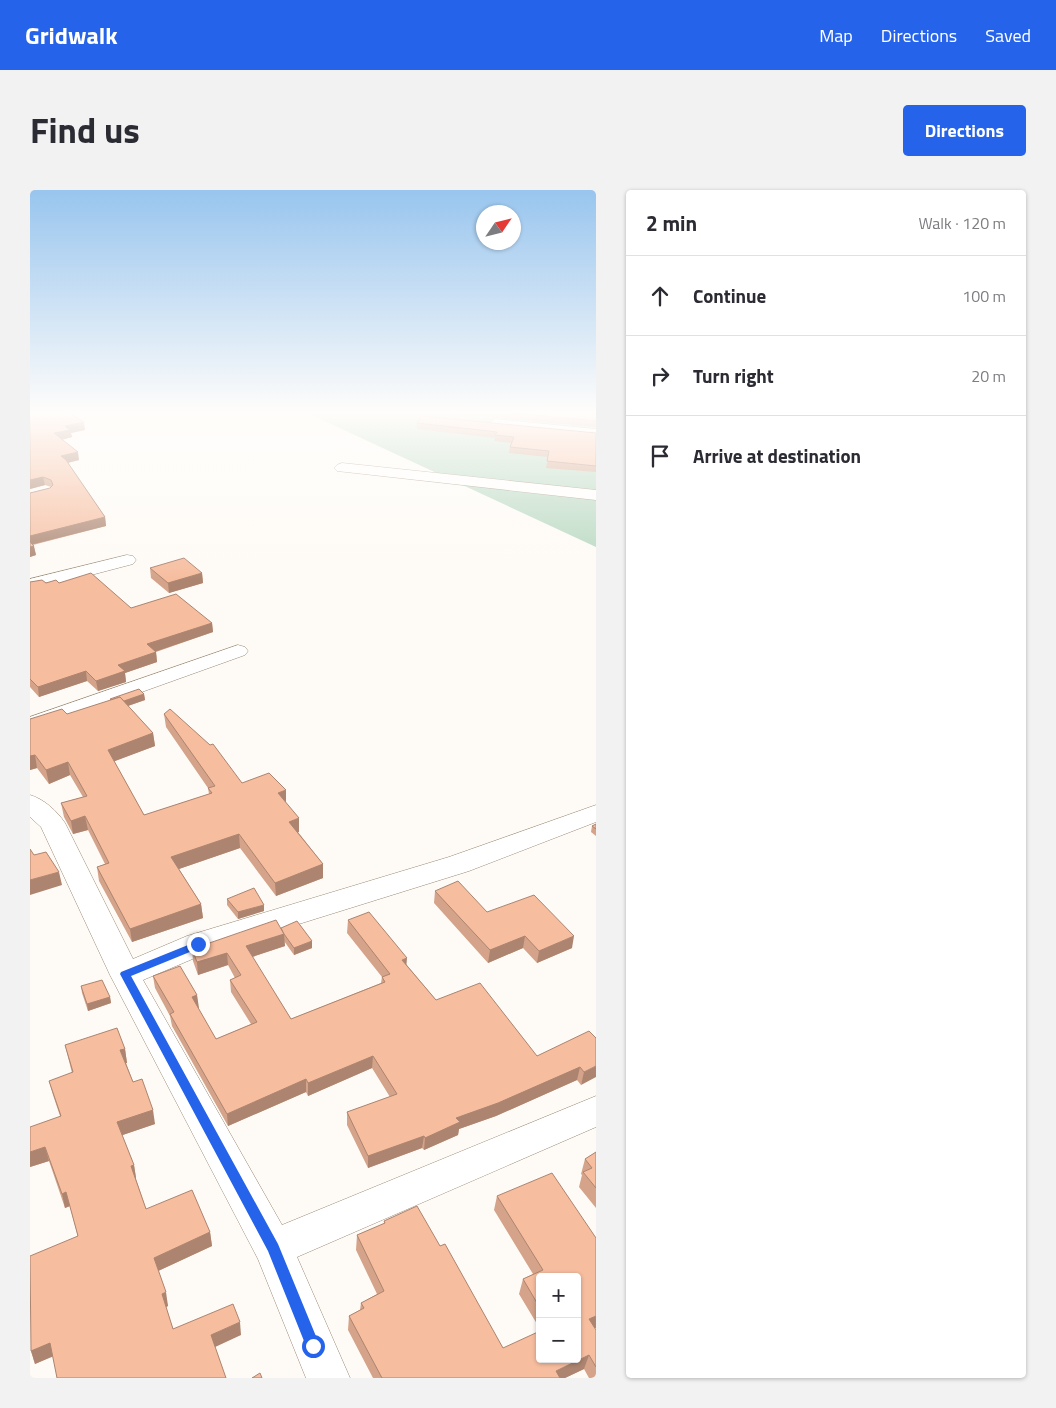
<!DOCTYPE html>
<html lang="en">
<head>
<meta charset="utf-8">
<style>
	:root { --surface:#fff; --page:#f2f2f3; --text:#2b2b33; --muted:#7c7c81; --line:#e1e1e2; --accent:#2563eb }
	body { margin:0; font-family:"Titillium Web",sans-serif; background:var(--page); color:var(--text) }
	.controls { position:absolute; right:15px; bottom:15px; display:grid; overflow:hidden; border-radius:5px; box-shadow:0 1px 4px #0004 }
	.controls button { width:45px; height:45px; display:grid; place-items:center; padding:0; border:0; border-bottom:1px solid var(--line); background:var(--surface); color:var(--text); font:25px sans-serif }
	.compass { position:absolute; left:446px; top:15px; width:45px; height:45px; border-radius:50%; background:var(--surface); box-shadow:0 1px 4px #0004; rotate:55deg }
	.stop { position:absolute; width:15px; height:15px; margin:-11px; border:4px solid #2563eb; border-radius:50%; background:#fff }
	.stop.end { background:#2563eb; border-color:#fff; box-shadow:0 1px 5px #0008 }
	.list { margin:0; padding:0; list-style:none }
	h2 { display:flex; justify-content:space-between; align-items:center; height:65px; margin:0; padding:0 20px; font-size:21px }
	h2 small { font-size:16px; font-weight:400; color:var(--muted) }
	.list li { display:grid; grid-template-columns:32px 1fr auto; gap:15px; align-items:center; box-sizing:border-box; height:80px; padding:0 20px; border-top:1px solid var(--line) }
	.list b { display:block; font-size:19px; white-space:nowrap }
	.list em { font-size:16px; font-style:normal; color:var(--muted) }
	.icon { flex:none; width:28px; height:28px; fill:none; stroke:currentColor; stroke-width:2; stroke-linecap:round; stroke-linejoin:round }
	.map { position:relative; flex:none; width:566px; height:1188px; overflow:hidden; border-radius:5px }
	header { display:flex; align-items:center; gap:30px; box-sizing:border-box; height:70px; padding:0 25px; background:var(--accent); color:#fff }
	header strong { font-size:24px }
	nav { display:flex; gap:28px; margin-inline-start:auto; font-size:18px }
	.intro { display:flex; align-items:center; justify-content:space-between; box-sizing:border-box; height:120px; padding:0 30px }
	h1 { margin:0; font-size:35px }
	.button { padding:12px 22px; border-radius:5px; background:var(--accent); color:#fff; font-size:18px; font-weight:700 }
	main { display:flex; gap:30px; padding:0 30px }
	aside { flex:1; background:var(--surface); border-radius:5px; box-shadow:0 1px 4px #0004 }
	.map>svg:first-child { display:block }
	.green { fill:#b5d7bf }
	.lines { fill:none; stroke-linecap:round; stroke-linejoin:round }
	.minor-casing { stroke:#998873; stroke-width:1 }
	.minor { fill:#fff; fill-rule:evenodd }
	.wall { fill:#d4a389 }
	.shaded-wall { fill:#ac846f }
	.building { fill:#f6bd9f; stroke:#ac846f }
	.route { fill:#2563eb }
</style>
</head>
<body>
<header>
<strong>Gridwalk</strong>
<nav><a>Map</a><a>Directions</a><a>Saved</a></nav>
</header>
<div class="intro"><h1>Find us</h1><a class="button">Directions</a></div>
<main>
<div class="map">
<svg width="566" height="1188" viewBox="0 0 566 1188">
	<rect width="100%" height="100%" fill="#fefbf6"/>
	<!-- green -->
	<polygon class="green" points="277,223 566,223 566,357"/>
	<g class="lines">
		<defs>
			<g id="minor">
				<polygon points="465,229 566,239 566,247 460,236 458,233"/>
				<polygon points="312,273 566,300 566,310 307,281 304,278 307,275"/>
				<polygon points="97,365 103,366 106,370 103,374 0,401 0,389"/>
				<polygon points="208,455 215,457 218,461 215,465 0,542 0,527"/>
				<path d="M0,605c14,4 27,16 35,28l68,136 54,-23 262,-79 147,-52v17l-127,49 -260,81 -66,28 139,245 314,-129v31l-299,130 53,121h-44l-48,-119 -148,-284 -69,-148 -11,-10z"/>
			</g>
		</defs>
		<!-- minor casing -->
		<use href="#minor" class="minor-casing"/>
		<!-- minor -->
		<use href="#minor" class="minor"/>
	</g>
	<!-- wall -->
	<g class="wall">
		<polygon points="0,223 55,240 41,243 42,247 32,250 49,270 38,273 75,327 76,336 3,355 6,365 0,367 0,303 20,298 21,297 15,295 0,299"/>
		<polygon points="420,223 566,223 566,237"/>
		<polygon points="387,233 566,243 566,282 516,278 518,267 479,263 480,257 481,253 464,251 465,248 387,239"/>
		<polygon points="120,378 172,383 173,393 139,403 121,388"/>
		<polygon points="0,392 29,393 101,418 182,433 183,442 126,462 127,472 95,483 96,492 68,501 57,491 9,507 0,497"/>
		<polygon points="114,504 115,510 98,516 123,543 125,556 84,571 114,625 179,604 178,598 136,537 134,524 212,593 256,613 269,642 268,642 293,674 293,688 246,706 210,658 149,679 171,714 173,728 102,752 69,691 67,677 75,674 58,640 43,644 34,627 31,613 53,607 40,585 19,594 7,578 0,580 0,529 37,524"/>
		<polygon points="566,634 566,646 561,642 562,636"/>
		<polygon points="405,701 457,722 542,758 507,773 493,758 458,773 404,713"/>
		<polygon points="197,709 234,721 208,729 197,715"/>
		<polygon points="318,730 376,774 406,810 507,866 566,848 551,895 547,890 466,926 429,939 428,945 394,960 392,958 338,978 317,935 317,922 360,907 342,878 278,906 276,902 198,936 142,836 140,826 125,798 123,786 167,805 168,818 186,849 221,834 201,802 200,790 205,788 198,775 168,785 163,771 162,759 251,738 282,758 264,765 254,751 255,756 222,767 261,829 351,793 352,787 317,743"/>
		<polygon points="51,796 80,807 81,813 58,821 52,803"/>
		<polygon points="35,855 95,859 97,873 96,873 103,892 125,934 92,945 104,975 106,988 106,989 116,1019 180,1042 182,1056 128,1081 138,1116 136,1117 143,1139 211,1145 22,1166 5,1174 1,1161 48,1047 40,1016 35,1018 19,971 0,977 30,926 23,905 19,891 42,883"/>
		<polygon points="566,962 566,1018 549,997 552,985 551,984 555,969"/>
		<polygon points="467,1006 566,1140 566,1188 559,1188 554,1179 535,1188 343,1188 318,1140 319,1126 330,1120 331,1113 347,1104 326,1060 327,1045 354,1034 354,1031 410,1056 473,1158 547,1169 510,1087 510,1139 489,1104 493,1089 503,1084 464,1020"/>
	</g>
	<!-- shaded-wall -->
	<g class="shaded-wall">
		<polygon points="54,232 55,240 41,243 42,247 26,251 24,243 35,236"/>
		<polygon points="48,262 49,270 32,274 31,266"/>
		<polygon points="13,287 15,295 0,299 0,290"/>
		<polygon points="75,327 76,336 0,355 0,346"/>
		<polygon points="4,356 6,365 0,367 0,357"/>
		<polygon points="172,383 173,393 139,403 138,393"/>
		<polygon points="182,433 183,442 118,464 117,454"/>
		<polygon points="126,462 127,472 95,483 96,492 68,501 66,491 88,475"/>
		<polygon points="56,481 57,491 9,507 8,497"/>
		<polygon points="114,504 115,510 86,520 85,514"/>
		<polygon points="123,543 125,556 80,573 78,560"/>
		<polygon points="5,565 7,578 0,580 0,566"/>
		<polygon points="38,572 40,585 19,594 16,580"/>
		<polygon points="256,600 256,614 248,603"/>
		<polygon points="55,626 58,640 43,644 41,631"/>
		<polygon points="269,628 269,642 259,645 259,632"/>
		<polygon points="209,644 210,658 143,681 141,667"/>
		<polygon points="293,674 293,688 246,706 245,693"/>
		<polygon points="29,682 32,695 0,705 0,690"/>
		<polygon points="171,714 173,728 102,752 100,739"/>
		<polygon points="234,715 234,721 208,729 208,722"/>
		<polygon points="254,744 255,756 216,769 216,756"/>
		<polygon points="495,746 493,758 458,773 460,760"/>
		<polygon points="544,746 542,758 507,773 509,761"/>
		<polygon points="282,751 282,758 264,765 264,758"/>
		<polygon points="197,763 198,775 168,785 167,772"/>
		<polygon points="377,768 376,780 372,770"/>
		<polygon points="167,805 169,818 163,820 162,807"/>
		<polygon points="80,807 81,813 58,821 57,814"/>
		<polygon points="95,859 97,873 93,874 90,860"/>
		<polygon points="343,866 342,878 278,906 278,893"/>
		<polygon points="566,876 566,887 551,895 554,882"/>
		<polygon points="550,877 547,890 466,926 429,939 428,945 394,960 395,948 426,928"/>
		<polygon points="276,889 276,902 198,936 197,924"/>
		<polygon points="123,920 125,934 90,946 87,932"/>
		<polygon points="394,946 392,958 338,978 338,966"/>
		<polygon points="15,957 19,971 0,977 0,962"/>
		<polygon points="104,975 106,988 104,989 101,976"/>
		<polygon points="36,1002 40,1016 35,1018 32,1004"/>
		<polygon points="180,1042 182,1056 126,1082 124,1068"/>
		<polygon points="136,1102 138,1116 134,1118 132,1104"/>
		<polygon points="566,1126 566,1138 555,1143 559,1129"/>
		<polygon points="210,1132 211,1145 183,1158 181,1145"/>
		<polygon points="20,1153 24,1166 5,1174 1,1161"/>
		<polygon points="559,1165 554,1179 535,1188 524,1188 526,1181"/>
	</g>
	<!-- building -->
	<g class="building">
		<polygon points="0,223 39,223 54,232 35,236 40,240 24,243 48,262 31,266 36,270 75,327 0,346 0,303 20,298 23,295 21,290 13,287 0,290"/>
		<polygon points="483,223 566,223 566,231"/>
		<polygon points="391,226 566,243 566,276 517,271 519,261 480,257 484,247 465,245 467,242 387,233"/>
		<polygon points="0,352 4,356 0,357"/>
		<polygon points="154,368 172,383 138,393 120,378"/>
		<polygon points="61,383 101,418 146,404 182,433 117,454 126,462 88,475 95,481 66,491 56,481 8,497 0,489 0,392 12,390 16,393 26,390 29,393"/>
		<polygon points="109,499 114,504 94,511 90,507 81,510 80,509"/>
		<polygon points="90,507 123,543 78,560 114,625 182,603 178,598 185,596 134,524 140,519 180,555 183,554 212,593 239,583 256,600 248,603 269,628 259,632 293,674 245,693 209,644 141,667 171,714 100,739 67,677 79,673 55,626 41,631 31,613 57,606 38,572 16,580 5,565 0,566 0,529 32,519 37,524"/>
		<polygon points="566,634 566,639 562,636"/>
		<polygon points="0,659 4,665 16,662 29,682 0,690"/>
		<polygon points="428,691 457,722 504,705 544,746 509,761 495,746 460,760 405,701"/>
		<polygon points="224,698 234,715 208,722 197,709"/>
		<polygon points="339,722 377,768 372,770 406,810 450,793 507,866 559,841 566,848 566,876 554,882 550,877 468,913 426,928 430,932 395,948 394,946 338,966 317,922 367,904 343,866 278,893 276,889 197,924 140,824 144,822 123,786 150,776 167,805 162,807 186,849 227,832 200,790 211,785 197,763 167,772 162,759 246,730 254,744 216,756 261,829 355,792 352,787 360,784 318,730"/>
		<polygon points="267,731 282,751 264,758 254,744 251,738"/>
		<polygon points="72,790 80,807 57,814 51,796"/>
		<polygon points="87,838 95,859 90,860 103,892 112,889 123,920 87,932 104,975 101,976 116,1019 162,1000 180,1042 124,1068 136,1102 132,1104 143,1139 203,1114 210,1132 181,1145 196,1188 27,1188 20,1153 1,1161 0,1066 48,1046 36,1002 32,1004 15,957 0,962 0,937 31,926 19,891 43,882 35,855"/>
		<polygon points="566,962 566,998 553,982 562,978 555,969"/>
		<polygon points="522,983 566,1048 566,1126 559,1129 566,1140 566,1177 559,1165 526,1181 530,1188 352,1188 319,1126 334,1118 331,1113 354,1101 327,1045 355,1033 354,1031 387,1016 410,1056 415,1054 473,1158 510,1141 510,1169 547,1169 547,1087 510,1087 510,1118 493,1089 513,1080 467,1006"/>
		<polygon points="230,1183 232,1188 222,1188"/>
	</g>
	<!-- sky -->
	<linearGradient id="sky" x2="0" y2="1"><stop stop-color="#98c5ee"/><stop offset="0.57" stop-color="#fffdfb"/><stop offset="1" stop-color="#fffdfb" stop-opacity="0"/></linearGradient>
	<rect width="566" height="390" fill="url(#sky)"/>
	<!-- route -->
	<polygon class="route" points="168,751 173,754 172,757 101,786 248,1054 290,1156 288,1161 283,1163 278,1161 238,1061 90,784 91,782"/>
</svg>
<div class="controls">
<button>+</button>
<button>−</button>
</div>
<svg class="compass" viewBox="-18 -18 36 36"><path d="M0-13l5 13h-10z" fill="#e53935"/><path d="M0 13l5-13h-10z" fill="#7c7c81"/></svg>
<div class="stop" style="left:283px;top:1156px"></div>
<div class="stop end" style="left:168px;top:754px"></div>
</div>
<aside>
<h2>2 min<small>Walk · 120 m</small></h2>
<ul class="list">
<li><svg class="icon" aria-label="ahead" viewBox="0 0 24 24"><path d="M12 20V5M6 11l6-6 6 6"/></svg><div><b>Continue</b></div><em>100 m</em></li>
<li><svg class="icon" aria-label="right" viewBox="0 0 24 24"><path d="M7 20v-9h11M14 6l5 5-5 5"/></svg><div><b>Turn right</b></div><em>20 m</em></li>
<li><svg class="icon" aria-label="arrive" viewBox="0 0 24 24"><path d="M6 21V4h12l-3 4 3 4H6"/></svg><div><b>Arrive at destination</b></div></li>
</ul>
</aside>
</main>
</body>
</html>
